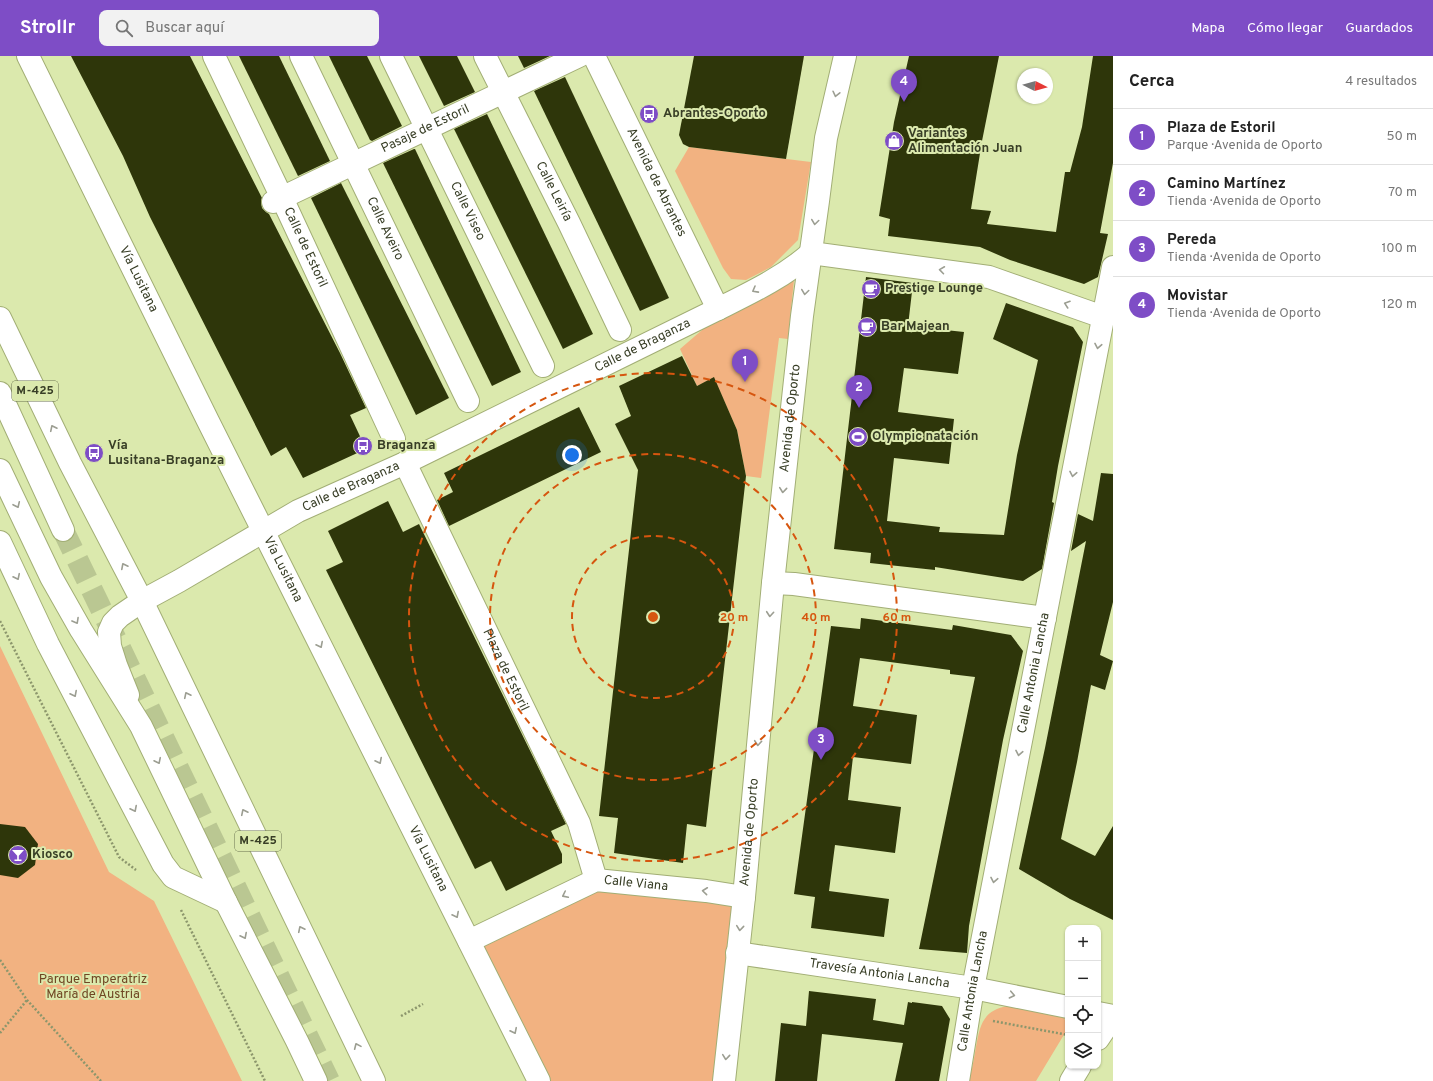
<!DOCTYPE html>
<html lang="es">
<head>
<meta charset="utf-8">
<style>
	:root { --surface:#fff; --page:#f2f2f2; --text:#222; --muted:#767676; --line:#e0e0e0; --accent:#7e4dc6 }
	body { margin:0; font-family:Overpass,sans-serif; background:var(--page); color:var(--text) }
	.controls { position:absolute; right:12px; bottom:12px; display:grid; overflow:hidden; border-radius:8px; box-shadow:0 1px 3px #0004 }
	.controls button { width:36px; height:36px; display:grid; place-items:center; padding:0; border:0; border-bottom:1px solid var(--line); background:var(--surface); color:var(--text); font:20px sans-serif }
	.compass { position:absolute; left:1017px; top:12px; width:36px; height:36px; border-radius:50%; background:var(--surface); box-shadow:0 1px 3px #0004; rotate:96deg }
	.you { position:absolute; left:572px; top:399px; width:14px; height:14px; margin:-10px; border:3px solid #fff; border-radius:50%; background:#1a73e8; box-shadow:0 0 0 6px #1a73e833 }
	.badge { display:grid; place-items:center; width:26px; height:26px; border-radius:50%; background:var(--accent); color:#fff; font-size:13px; font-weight:700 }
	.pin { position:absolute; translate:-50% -33px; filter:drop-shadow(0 1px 2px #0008) }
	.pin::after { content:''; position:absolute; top:21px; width:14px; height:12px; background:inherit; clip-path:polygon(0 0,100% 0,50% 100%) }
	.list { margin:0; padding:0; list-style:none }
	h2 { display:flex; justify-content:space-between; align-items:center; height:52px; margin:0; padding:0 16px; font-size:17px }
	h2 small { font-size:13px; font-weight:400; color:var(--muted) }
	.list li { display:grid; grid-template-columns:26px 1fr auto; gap:12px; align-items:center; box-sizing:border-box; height:56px; padding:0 16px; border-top:1px solid var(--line) }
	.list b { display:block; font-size:15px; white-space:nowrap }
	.list p { margin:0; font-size:13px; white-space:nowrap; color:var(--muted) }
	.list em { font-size:13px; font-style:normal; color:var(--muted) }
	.icon { flex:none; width:22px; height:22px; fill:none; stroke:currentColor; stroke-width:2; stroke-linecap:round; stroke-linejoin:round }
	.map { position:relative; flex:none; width:1113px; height:1025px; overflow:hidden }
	header { display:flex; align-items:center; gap:24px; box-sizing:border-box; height:56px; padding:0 20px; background:var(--accent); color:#fff }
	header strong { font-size:19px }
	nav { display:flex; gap:22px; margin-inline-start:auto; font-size:14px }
	.search { width:280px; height:36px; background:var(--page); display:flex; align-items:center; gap:10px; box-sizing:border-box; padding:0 14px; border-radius:8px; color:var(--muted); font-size:15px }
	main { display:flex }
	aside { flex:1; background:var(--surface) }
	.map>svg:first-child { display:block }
	.green { fill:#f2b281 }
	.building { fill:#2e360a }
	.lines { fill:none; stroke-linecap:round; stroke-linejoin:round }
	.minor-tunnel { stroke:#bac792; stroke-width:22; stroke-dasharray:22 11; stroke-linecap:butt }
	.minor-casing { stroke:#a2ae75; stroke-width:24 }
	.major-casing { stroke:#a2ae75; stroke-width:24 }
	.path { stroke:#8c966c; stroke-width:2.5; stroke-dasharray:2 2; stroke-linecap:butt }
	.minor { stroke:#fff; stroke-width:22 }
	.major { stroke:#fff; stroke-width:22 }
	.oneway { stroke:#9c9e92 }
	.ring { fill:none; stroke:#d6560f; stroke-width:2; stroke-dasharray:7 5 }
	.labels { text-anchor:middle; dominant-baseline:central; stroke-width:4; stroke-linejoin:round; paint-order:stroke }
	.shield { fill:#dbe9ad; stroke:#69714e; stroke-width:1 }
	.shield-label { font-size:12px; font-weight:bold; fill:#383e26 }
	.poi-label { font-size:13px; font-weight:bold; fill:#383e26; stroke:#dbe9ad; text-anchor:start }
	.street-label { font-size:13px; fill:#383e26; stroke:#dbe9ad }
	.park-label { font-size:13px; fill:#704623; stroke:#dbe9ad }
	.centre { fill:#d6560f; stroke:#dbe9ad; stroke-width:2 }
	.ring-label { font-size:12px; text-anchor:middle; font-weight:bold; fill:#d6560f; stroke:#dbe9ad; stroke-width:4; stroke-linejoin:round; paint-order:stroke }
</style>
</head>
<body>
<header>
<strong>Strollr</strong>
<div class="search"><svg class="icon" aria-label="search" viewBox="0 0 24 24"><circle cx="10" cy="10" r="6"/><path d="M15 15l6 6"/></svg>Buscar aquí</div>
<nav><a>Mapa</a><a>Cómo llegar</a><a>Guardados</a></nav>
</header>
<main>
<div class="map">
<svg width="1113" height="1025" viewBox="0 0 1113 1025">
	<rect width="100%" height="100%" fill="#dbe9ad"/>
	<!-- green -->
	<g class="green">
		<polygon points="689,91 811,106 798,184 771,211 746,224 731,223 723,212 675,115"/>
		<polygon points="794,224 788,283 779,282 761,422 746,420 737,374 714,322 697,330 680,293 723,256"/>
		<polygon points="0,590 109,816 154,845 242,1025 0,1025"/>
		<polygon points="596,824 744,841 724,1025 539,1025 469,885"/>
		<path d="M1008,950l53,8c6,7 6,11 4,19l-29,48h-67c3,-11 5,-23 7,-34 4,-22 7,-37 32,-41z"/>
	</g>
	<!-- building -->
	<g class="building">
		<polygon points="71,0 190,0 262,142 261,145 262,152 266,156 269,158 340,297 366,352 350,359 366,393 303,422 286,391 271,400 150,161 123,100"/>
		<polygon points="239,0 279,0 330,105 298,120"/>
		<polygon points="329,0 367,0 402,70 372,85 370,84"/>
		<polygon points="419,0 457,0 475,36 444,50"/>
		<polygon points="518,0 550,0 524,12"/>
		<polygon points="694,0 804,0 786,103 689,91 683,88 679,79"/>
		<polygon points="909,0 999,0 982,85 971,153 991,155 987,168 1056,176 1065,116 1070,116 1082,71 1093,0 1113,0 1113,107 1100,177 1108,178 1098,221 1084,228 1010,204 980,191 888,180 890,163 879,160 894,66"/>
		<polygon points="565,21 669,242 640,255 534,35"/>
		<polygon points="487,58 593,278 563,293 454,73"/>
		<polygon points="414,93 415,93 521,316 492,330 383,107"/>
		<polygon points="341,127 449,342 416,359 311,142"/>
		<polygon points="866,221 913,227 908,270 964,276 958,318 904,312 898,356 954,363 949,408 894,402 887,465 940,471 939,476 1004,479 1017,399 1038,304 993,283 1006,247 1073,271 1083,286 1058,410 1052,446 1054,447 1042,513 1023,525 935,511 935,514 870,507 871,497 834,493"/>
		<polygon points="682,300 697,330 714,321 737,374 746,420 706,771 687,768 683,807 614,797 618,762 599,760 638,414 615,368 631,360 619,330"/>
		<polygon points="579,351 601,396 449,470 437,444 453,436 444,417"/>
		<polygon points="1101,417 1113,418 1113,546 1100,599 1113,605 1105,634 1091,629 1077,706 1061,783 1095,800 1113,770 1113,864 1070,843 1019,813 1045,692 1086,485 1071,495 1078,458 1093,465"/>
		<polygon points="388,445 403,476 419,468 566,768 551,775 562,798 562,807 506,835 491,805 475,813 326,514 343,506 328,475"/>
		<polygon points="861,562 952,574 953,569 1011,579 1023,595 1003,684 969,870 967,897 919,893 975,621 950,618 950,614 860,602 853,650 917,659 911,708 853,701 848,744 901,751 895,797 835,789 829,835 889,843 884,881 811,872 815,841 794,838 831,570 860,573"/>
		<polygon points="0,768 25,771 38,788 35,809 18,822 0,819"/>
		<polygon points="809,935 876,943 873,964 904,969 908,946 912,947 912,946 942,950 950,963 939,1025 895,1025 903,987 822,978 817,1025 775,1025 781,967 806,970"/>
	</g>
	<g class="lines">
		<!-- minor-tunnel -->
		<polyline class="minor-tunnel" points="63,474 329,1025"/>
		<defs>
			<g id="minor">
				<path id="s1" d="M28,0l180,365 331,660"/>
				<path id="s2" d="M214,0l68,142 112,241"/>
				<path id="s3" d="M301,0l167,345"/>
				<path id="s4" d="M391,0l152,310"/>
				<path id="s5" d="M485,0l84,167 51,107"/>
				<path id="s6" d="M594,0l124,253"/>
				<path id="s7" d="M273,146l306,-146"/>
				<polyline points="0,337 63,474"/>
				<path id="s8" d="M405,407l174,360 17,57"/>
				<polyline points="0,486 48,588 163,808 173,821 226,846"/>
				<polyline points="773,527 794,528 1045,562"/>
				<path id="s9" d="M128,639l-12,-30 -6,-19 -1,-14 4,-9 7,-7 22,-15 37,-20 119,-70 107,-48 313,-154c32,-16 66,-32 93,-56l178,24 114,40"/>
				<path id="s10" d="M469,885l127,-61 110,11 38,6"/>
				<path id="s11" d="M737,897l236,35 95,19"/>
				<polyline points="1098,957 1113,960"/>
				<path id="s12" d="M958,1025l15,-93 140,-721"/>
			</g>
			<g id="major">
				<polyline points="0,262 70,407 142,545 374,1025"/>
				<polyline points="0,414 51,521 81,574 141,670 226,846 297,985 316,1025"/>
				<polyline points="1098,983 1113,961"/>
				<path id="s13" d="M724,1025l20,-184 29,-314 29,-267 16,-115 8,-63 19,-82"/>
				<polyline points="1071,1025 1080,1010"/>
			</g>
		</defs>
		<!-- minor casing -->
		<use href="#minor" class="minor-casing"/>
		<!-- major casing -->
		<use href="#major" class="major-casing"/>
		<!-- path -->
		<g class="path">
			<polyline points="0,565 119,801 136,814"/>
			<polyline points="181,854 265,1025"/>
			<polyline points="0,904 27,944 101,1025"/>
			<polyline points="401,960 423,948"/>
			<polyline points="993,965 1068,979"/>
			<polyline points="0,977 27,944"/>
		</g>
		<!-- minor -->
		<use href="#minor" class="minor"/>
		<!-- major -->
		<use href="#major" class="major"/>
	</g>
	<!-- one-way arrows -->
	<defs><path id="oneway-chevron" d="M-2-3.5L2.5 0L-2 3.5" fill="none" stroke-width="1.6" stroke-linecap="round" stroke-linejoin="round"/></defs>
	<g class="oneway">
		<use href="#oneway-chevron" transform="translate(836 38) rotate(103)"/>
		<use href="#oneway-chevron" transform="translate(815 166) rotate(98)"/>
		<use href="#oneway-chevron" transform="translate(942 214) rotate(-172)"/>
		<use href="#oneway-chevron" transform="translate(755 234) rotate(151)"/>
		<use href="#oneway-chevron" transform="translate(805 236) rotate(98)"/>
		<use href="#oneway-chevron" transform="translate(1067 248) rotate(-161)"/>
		<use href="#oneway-chevron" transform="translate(1098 290) rotate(101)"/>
		<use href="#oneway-chevron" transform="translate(53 372) rotate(-116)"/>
		<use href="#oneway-chevron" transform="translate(1073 418) rotate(101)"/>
		<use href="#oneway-chevron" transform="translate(783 434) rotate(96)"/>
		<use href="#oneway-chevron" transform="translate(17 449) rotate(65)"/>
		<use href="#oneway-chevron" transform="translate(124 510) rotate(-117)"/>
		<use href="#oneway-chevron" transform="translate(17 521) rotate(64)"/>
		<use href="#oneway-chevron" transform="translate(770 558) rotate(95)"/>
		<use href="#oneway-chevron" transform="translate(76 565) rotate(61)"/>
		<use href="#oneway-chevron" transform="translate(320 589) rotate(63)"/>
		<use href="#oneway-chevron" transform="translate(74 638) rotate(63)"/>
		<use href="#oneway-chevron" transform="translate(187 639) rotate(-116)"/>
		<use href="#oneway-chevron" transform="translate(758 687) rotate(95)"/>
		<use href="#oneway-chevron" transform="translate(1019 697) rotate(101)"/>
		<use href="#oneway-chevron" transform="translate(158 705) rotate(64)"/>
		<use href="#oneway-chevron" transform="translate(379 705) rotate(63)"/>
		<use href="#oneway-chevron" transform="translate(134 753) rotate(63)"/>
		<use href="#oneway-chevron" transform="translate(244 756) rotate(-116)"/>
		<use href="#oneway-chevron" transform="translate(994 824) rotate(101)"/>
		<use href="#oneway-chevron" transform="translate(705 835) rotate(-174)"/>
		<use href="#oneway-chevron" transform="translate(565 839) rotate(154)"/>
		<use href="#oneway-chevron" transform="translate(456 859) rotate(63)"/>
		<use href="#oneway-chevron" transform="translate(740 872) rotate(96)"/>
		<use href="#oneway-chevron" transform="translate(301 873) rotate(-116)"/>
		<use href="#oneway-chevron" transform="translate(244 880) rotate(63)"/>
		<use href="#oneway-chevron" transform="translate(1012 939) rotate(12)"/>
		<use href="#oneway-chevron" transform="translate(514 975) rotate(64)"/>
		<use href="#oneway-chevron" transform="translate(357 990) rotate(-114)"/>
		<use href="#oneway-chevron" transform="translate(726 1001) rotate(96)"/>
	</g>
	<!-- distance rings -->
	<g class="ring">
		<circle cx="653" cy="561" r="81"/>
		<circle cx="653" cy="561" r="163"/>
		<circle cx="653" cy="561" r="244"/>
	</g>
	<!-- icons -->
	<defs>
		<symbol id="bus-disc" viewBox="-11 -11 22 22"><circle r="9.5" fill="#7e4dc6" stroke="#dbe9ad"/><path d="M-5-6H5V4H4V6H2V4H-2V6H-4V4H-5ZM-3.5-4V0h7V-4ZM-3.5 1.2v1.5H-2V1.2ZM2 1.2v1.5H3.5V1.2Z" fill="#fff"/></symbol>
		<symbol id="shop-disc" viewBox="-11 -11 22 22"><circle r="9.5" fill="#7e4dc6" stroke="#dbe9ad"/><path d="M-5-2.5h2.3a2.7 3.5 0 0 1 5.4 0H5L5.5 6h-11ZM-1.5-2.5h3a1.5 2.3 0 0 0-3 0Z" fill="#fff"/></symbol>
		<symbol id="cafe-disc" viewBox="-11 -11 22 22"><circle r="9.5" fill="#7e4dc6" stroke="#dbe9ad"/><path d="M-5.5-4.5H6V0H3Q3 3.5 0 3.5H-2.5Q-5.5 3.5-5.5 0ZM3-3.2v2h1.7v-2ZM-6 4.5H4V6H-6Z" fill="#fff"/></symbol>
		<symbol id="stadium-disc" viewBox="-11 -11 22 22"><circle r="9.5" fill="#7e4dc6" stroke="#dbe9ad"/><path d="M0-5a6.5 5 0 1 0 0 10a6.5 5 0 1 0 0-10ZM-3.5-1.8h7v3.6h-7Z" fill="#fff"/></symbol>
		<symbol id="bar-disc" viewBox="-11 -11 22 22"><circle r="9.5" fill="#7e4dc6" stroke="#dbe9ad"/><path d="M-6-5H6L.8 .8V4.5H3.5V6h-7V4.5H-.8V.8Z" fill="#fff"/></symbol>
	</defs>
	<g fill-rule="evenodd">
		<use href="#bus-disc" x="638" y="47" width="22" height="22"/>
		<use href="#shop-disc" x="883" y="74" width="22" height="22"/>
		<use href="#cafe-disc" x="860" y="222" width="22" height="22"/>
		<use href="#cafe-disc" x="856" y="260" width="22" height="22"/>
		<use href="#stadium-disc" x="847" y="370" width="22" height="22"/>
		<use href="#bus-disc" x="352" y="379" width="22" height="22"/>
		<use href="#bus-disc" x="83" y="386" width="22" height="22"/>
		<use href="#bar-disc" x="7" y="788" width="22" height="22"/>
	</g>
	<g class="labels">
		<!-- shield labels -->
		<g class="shield">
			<rect x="12" y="325" width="46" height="20" rx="3"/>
			<rect x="235" y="775" width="46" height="20" rx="3"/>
		</g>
		<g class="shield-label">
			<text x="35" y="335">M-425</text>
			<text x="258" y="785">M-425</text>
		</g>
		<!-- poi labels -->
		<g class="poi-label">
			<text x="663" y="58">Abrantes-Oporto</text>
			<text x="908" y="78">Variantes<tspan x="908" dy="15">Alimentación Juan</tspan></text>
			<text x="885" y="233">Prestige Lounge</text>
			<text x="881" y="271">Bar Majean</text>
			<text x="872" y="381">Olympic natación</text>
			<text x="108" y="390">Vía<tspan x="108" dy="15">Lusitana-Braganza</tspan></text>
			<text x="377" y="390">Braganza</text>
			<text x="32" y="799">Kiosco</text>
		</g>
		<!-- street labels -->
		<g class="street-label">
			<text stroke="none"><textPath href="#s7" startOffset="169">Pasaje de Estoril</textPath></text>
			<text stroke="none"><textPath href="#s6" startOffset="141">Avenida de Abrantes</textPath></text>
			<text stroke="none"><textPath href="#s5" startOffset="152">Calle Leiría</textPath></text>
			<text stroke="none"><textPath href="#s4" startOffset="173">Calle Viseo</textPath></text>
			<text stroke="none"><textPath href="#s3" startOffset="192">Calle Aveiro</textPath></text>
			<text stroke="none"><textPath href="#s2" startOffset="212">Calle de Estoril</textPath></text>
			<text stroke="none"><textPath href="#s1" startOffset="249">Vía Lusitana</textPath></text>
			<text stroke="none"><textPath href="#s9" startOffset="675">Calle de Braganza</textPath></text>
			<text stroke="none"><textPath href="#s13" startOffset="666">Avenida de Oporto</textPath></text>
			<text stroke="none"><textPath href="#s9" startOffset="351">Calle de Braganza</textPath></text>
			<text stroke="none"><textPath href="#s1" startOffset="573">Vía Lusitana</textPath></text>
			<text stroke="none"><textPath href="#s8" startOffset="230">Plaza de Estoril</textPath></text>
			<text stroke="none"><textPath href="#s12" startOffset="415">Calle Antonia Lancha</textPath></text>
			<text stroke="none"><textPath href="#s13" startOffset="250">Avenida de Oporto</textPath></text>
			<text stroke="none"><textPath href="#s1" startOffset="897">Vía Lusitana</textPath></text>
			<text stroke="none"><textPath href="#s10" startOffset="181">Calle Viana</textPath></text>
			<text stroke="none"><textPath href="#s11" startOffset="144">Travesía Antonia Lancha</textPath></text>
			<text stroke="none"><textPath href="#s12" startOffset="91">Calle Antonia Lancha</textPath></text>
		</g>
		<!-- park labels -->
		<g class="park-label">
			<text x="93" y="924">Parque Emperatriz<tspan x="93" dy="15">María de Austria</tspan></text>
		</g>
	</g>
	<circle cx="653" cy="561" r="6" class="centre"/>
	<g class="ring-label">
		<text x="734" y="565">20 m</text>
		<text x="816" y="565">40 m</text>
		<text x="897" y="565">60 m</text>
	</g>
</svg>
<div class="controls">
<button>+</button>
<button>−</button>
<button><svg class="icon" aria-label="locate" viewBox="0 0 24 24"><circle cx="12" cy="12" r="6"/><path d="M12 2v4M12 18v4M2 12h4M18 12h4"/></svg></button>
<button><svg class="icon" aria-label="layers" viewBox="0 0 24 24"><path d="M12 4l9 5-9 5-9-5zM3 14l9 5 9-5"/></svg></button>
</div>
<svg class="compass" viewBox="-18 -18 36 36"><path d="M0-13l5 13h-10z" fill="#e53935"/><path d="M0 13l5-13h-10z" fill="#767676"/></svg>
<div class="you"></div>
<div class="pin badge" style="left:745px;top:326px">1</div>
<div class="pin badge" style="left:859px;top:352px">2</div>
<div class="pin badge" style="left:821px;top:704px">3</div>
<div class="pin badge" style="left:904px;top:46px">4</div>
</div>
<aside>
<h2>Cerca<small>4 resultados</small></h2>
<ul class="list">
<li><span class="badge">1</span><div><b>Plaza de Estoril</b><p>Parque · Avenida de Oporto</p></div><em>50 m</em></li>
<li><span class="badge">2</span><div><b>Camino Martínez</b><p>Tienda · Avenida de Oporto</p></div><em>70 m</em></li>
<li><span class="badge">3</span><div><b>Pereda</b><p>Tienda · Avenida de Oporto</p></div><em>100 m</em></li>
<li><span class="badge">4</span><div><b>Movistar</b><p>Tienda · Avenida de Oporto</p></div><em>120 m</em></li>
</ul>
</aside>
</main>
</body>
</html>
